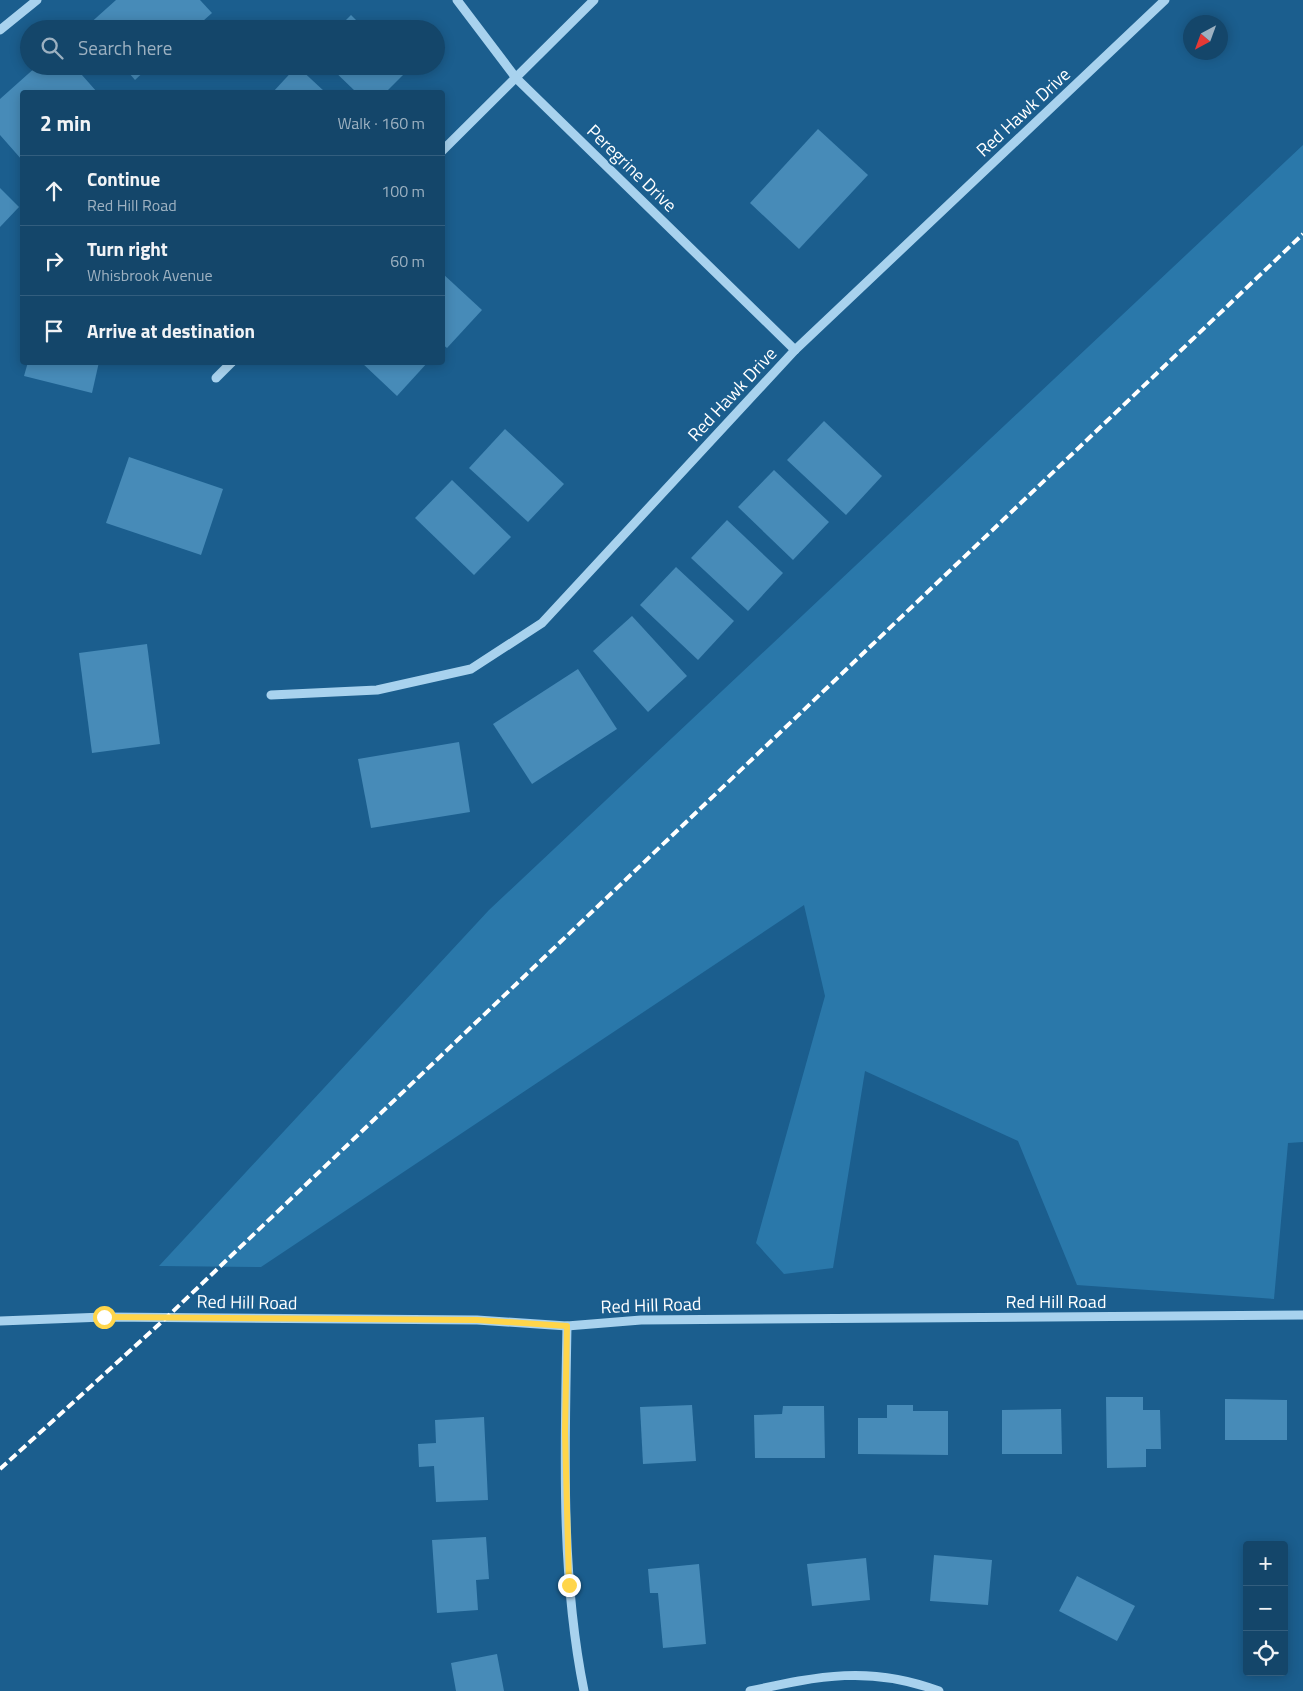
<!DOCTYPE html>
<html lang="en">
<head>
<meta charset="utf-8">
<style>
	:root { --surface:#14466a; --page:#215072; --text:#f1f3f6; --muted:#9db1c1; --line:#335e7e }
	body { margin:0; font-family:"Titillium Web",sans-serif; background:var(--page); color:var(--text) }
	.controls { position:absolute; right:15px; bottom:15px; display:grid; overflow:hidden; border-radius:5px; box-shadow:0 2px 12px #0003 }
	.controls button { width:45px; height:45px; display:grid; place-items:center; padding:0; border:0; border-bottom:1px solid var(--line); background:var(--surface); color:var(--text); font:25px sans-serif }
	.compass { position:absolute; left:1183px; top:15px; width:45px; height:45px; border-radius:50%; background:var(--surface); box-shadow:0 2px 12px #0003; rotate:221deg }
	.stop { position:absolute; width:15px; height:15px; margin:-11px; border:4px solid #ffd54a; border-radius:50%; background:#fff }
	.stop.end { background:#ffd54a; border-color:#fff; box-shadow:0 1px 5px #0008 }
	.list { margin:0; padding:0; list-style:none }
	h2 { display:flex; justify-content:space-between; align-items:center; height:65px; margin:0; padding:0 20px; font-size:21px }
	h2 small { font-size:16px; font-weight:400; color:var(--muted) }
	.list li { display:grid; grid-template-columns:32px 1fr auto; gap:15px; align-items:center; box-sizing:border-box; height:70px; padding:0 20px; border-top:1px solid var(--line) }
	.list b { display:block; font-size:19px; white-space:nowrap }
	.list p { margin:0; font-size:16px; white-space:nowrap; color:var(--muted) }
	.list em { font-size:16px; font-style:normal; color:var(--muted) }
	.icon { flex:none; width:28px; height:28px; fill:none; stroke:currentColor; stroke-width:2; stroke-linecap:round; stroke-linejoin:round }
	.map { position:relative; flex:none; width:1303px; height:1691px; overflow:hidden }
	.search { position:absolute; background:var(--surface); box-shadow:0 2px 12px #0003; left:20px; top:20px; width:425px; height:55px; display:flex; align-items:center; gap:12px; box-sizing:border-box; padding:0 18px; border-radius:28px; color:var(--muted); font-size:19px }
	.panel { position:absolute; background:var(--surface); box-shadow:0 2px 12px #0003; left:20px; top:90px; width:425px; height:275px; border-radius:5px }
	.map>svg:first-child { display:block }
	.green { fill:#2a78aa }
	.building { fill:#478bb8 }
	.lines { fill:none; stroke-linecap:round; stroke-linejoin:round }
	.minor { stroke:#a8d2ee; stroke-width:9 }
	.rail { stroke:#fff; stroke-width:4; stroke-dasharray:9 4; stroke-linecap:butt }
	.route { stroke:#ffd54a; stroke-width:6 }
	.labels { text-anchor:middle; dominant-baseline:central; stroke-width:4; stroke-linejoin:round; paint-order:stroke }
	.street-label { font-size:18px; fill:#fff; stroke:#1b5e8e }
</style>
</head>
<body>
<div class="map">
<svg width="1303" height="1691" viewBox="0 0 1303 1691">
	<rect width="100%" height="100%" fill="#1b5e8e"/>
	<!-- green -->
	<polygon class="green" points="1303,145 1303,1142 1288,1143 1274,1299 1077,1285 1018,1141 865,1071 833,1268 784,1274 756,1243 825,996 804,905 261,1267 159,1266 489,910"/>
	<!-- building -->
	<g class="building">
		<polygon points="116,0 200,0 212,13 194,29 89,29 87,26"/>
		<polygon points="351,15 365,29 337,29"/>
		<polygon points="37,66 74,66 97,92 22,92 22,160 0,135 0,99"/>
		<polygon points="123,66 150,66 135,80"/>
		<polygon points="297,66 325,92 273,92"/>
		<polygon points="329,66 404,66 408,70 386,92 356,92"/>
		<polygon points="818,129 868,175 799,249 750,203"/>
		<polygon points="0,188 19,207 0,227"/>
		<polygon points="442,273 482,310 447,348 442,344"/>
		<polygon points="28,362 99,362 92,393 24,376"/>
		<polygon points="361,362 428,362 397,396"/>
		<polygon points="824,421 882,476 846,515 787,460"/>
		<polygon points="505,429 564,484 528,522 469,468"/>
		<polygon points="129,457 223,489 201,555 106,523"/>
		<polygon points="774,470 829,522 793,560 738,507"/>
		<polygon points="452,480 511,537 474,575 415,518"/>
		<polygon points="727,520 783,573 748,611 691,558"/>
		<polygon points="676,567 734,621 698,660 640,605"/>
		<polygon points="632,616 687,676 648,712 593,651"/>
		<polygon points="147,644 160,744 92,753 79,653"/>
		<polygon points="578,669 617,729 532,784 493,724"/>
		<polygon points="459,742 470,812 371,828 358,759"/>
		<polygon points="1106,1397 1143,1397 1143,1410 1160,1410 1161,1449 1146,1449 1146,1467 1107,1468"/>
		<polygon points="1225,1399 1287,1400 1287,1440 1225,1440"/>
		<polygon points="692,1405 696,1461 643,1464 640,1407"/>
		<polygon points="887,1405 913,1405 913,1411 948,1411 948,1455 858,1454 858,1418 887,1418"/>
		<polygon points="783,1406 824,1406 825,1458 755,1458 754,1415 782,1414"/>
		<polygon points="1061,1409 1062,1454 1002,1454 1002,1410"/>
		<polygon points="484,1417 488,1500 436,1502 434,1466 419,1467 418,1444 436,1443 435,1420"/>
		<polygon points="486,1537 489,1579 476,1580 478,1610 437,1613 432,1540"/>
		<polygon points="934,1555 992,1560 988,1605 930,1601"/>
		<polygon points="866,1558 870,1600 812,1606 807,1564"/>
		<polygon points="699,1564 706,1644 663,1648 658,1593 650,1593 648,1569"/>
		<polygon points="1077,1576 1135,1606 1117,1641 1059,1611"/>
		<polygon points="497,1654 504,1691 456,1691 451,1663"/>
	</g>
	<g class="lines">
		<!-- minor -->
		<g class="minor">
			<polyline points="457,0 516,78 795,350"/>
			<polyline points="0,30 37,0"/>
			<polyline points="442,151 594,0"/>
			<polyline points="216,378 232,362"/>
			<polyline points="271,695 377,690 471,669 542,623 795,350 1165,0"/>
			<polyline points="0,1321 104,1317 477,1320 567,1326 641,1320 1303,1315"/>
			<path d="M567,1326c-2,120 -7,247 17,365"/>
			<path d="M750,1691c69,-15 120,-26 189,0"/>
		</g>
		<!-- rail -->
		<polyline class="rail" points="0,1469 167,1317 1303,234"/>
	</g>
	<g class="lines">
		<!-- route -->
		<polyline class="route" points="104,1317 477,1320 567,1326 565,1432 569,1585"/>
	</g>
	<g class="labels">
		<!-- street labels -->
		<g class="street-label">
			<text transform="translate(1023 112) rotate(-43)">Red Hawk Drive</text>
			<text transform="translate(632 168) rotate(44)">Peregrine Drive</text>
			<text transform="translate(732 394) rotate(-47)">Red Hawk Drive</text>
			<text x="1056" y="1301">Red Hill Road</text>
			<text transform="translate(247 1302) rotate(1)">Red Hill Road</text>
			<text transform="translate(651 1305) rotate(-2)">Red Hill Road</text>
		</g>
	</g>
</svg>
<div class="controls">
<button>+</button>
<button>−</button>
<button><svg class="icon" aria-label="locate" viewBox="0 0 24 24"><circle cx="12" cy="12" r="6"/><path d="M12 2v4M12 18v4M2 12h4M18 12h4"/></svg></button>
</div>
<svg class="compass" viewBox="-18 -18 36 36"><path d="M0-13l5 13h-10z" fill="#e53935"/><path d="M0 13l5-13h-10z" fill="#9db1c1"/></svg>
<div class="stop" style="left:104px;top:1317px"></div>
<div class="stop end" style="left:569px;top:1585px"></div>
<div class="search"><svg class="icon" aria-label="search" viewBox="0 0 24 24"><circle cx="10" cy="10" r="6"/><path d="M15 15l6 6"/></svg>Search here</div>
<section class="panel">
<h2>2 min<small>Walk · 160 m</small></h2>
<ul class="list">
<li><svg class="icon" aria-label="ahead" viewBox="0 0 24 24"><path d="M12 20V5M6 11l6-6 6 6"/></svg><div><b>Continue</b><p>Red Hill Road</p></div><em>100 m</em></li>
<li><svg class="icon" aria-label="right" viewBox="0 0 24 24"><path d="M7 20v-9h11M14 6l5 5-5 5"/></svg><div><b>Turn right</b><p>Whisbrook Avenue</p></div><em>60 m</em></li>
<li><svg class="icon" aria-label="arrive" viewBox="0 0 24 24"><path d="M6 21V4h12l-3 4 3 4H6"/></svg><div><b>Arrive at destination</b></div></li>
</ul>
</section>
</div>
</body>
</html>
